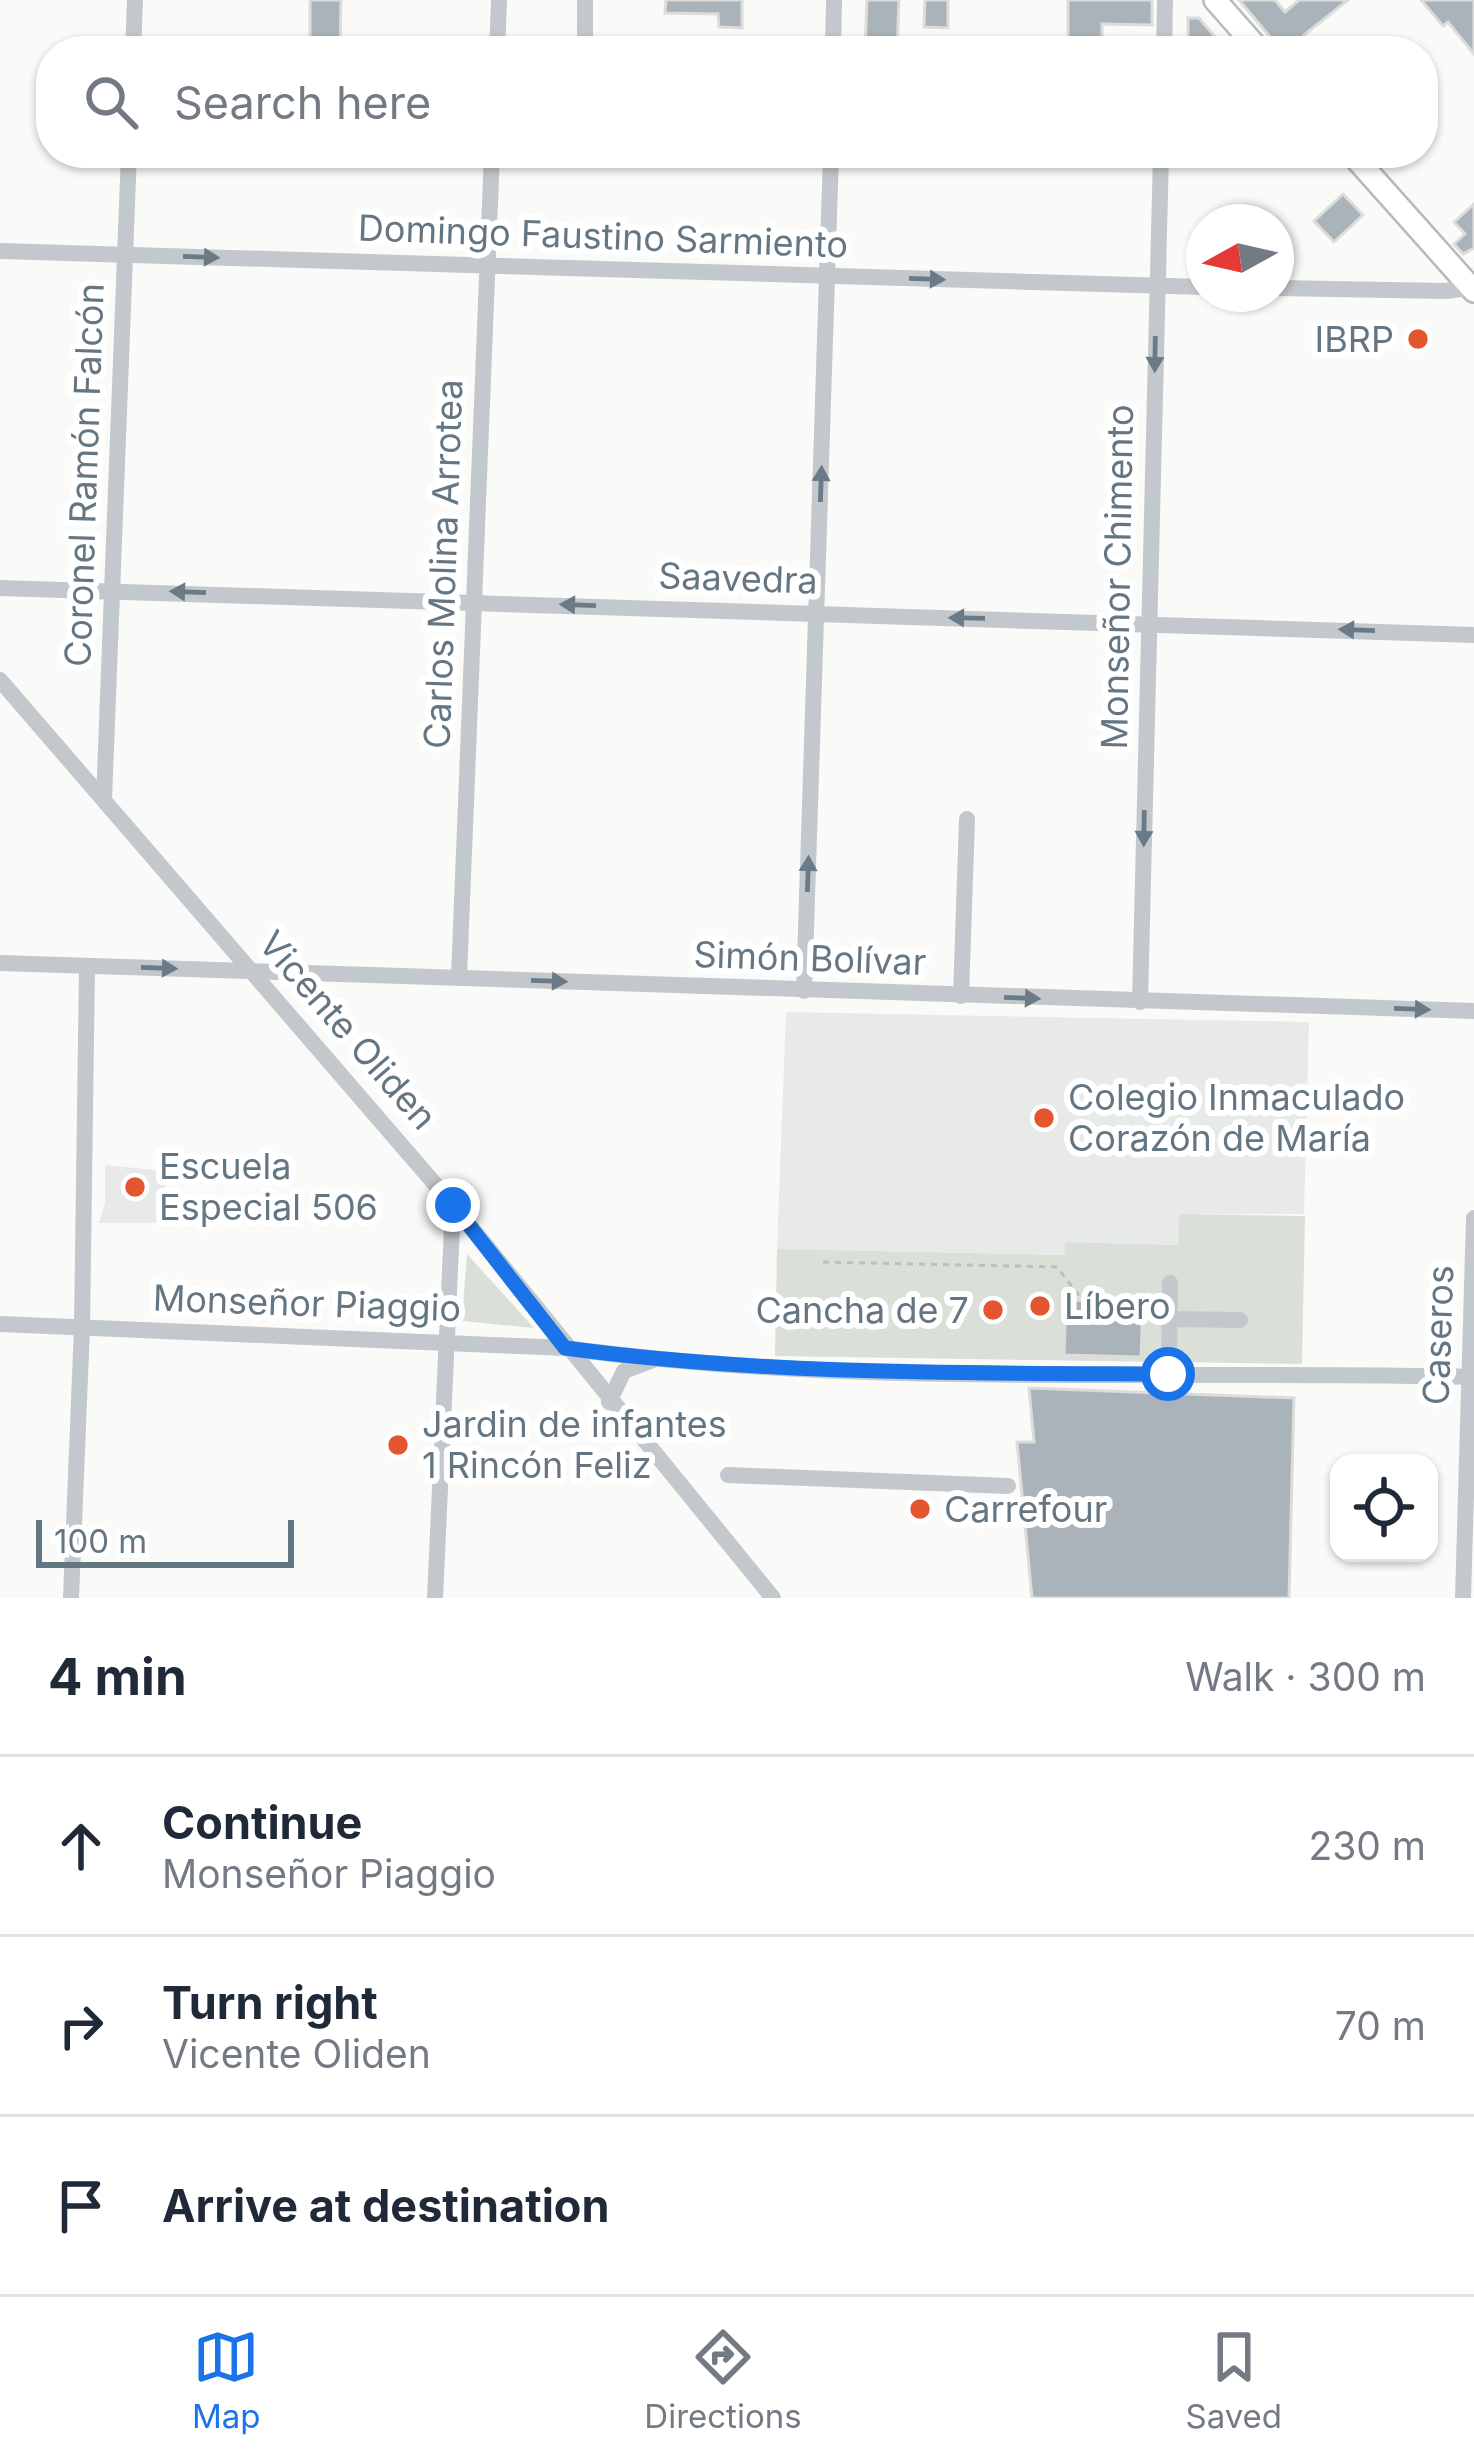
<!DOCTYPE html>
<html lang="en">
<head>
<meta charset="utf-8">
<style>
	:root { --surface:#fff; --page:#f6f6f7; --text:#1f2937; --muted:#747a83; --line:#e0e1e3; --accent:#1a73e8 }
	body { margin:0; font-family:Inter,sans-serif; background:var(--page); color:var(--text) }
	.controls { position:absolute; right:36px; bottom:36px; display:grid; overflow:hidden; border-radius:24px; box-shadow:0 3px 9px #0004 }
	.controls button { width:108px; height:108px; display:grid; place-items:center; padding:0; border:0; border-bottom:3px solid var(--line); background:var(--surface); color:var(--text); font:60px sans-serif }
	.compass { position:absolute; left:1186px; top:204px; width:108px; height:108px; border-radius:50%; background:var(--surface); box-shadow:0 3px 9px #0004; rotate:262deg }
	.scale { position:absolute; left:36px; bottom:30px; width:258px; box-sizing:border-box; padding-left:12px; border:6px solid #657683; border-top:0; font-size:33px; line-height:42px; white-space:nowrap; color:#657683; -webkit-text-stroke:9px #fff; paint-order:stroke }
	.stop { position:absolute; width:36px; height:36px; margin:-27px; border:9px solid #1a73e8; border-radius:50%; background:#fff }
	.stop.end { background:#1a73e8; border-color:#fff; box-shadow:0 3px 12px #0008 }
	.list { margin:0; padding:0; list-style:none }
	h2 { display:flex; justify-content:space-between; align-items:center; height:156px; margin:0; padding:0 48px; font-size:51px }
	h2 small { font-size:39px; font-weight:400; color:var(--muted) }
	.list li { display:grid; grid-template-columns:78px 1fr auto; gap:36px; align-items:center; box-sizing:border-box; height:180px; padding:0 48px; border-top:3px solid var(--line) }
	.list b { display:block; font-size:45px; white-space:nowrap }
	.list p { margin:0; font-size:39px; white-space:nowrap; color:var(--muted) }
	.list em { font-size:39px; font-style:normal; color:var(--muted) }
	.icon { flex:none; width:66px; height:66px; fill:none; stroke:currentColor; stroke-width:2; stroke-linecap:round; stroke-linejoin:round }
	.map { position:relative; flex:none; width:1474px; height:1598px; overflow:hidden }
	.search { position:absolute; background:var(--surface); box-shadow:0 3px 9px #0004; left:36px; right:36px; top:36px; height:132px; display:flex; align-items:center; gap:30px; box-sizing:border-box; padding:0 42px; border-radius:48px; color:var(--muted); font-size:45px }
	.sheet { height:696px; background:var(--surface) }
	nav { display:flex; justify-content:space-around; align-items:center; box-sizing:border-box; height:168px; border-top:3px solid var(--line); background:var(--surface); font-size:33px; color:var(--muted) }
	nav a { display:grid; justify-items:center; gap:6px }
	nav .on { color:var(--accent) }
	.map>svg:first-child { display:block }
	.built { fill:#e8e9e9 }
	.green { fill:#dadfd7 }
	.building { fill:#aab3b9; stroke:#dcdcda; stroke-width:3 }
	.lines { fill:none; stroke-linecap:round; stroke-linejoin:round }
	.major-casing { stroke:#b5babe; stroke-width:26 }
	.path { stroke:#bbbfc2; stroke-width:3; stroke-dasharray:6 6; stroke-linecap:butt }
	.minor { stroke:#c3c8cc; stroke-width:16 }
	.major { stroke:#fff; stroke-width:21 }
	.oneway { fill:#6a7a87 }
	.route { stroke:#1a73e8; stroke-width:15 }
	.poi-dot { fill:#e4572e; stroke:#fff; stroke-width:4.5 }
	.labels { text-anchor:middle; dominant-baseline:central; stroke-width:12; stroke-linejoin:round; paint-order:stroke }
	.street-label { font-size:36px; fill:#657683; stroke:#fff }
	.poi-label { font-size:36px; fill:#657683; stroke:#fff; text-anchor:start }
</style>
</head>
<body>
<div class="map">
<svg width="1474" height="1598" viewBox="0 0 1474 1598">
	<rect width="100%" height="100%" fill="#fafaf8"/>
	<!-- built -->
	<g class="built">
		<polygon points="786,1012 1309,1022 1304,1214 1180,1214 1178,1245 1067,1242 1064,1255 777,1249"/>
		<polygon points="105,1165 165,1171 167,1223 99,1223 105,1203"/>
	</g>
	<!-- green -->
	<g class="green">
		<polygon points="1179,1214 1305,1216 1302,1364 775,1356 777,1249 1064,1255 1066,1242 1178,1245"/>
		<polygon points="467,1254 534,1328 462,1321"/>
	</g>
	<!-- building -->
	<g class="building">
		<polygon points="310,0 341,0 340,51 310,51"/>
		<polygon points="666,0 742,0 742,28 719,27 718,14 665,13"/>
		<polygon points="867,0 899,0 897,51 865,51"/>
		<polygon points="925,0 948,0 948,28 924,27"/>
		<polygon points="1068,0 1152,0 1152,25 1102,24 1102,51 1068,51"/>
		<polygon points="1239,0 1275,0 1285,12 1299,0 1348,0 1304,35 1318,51 1282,51"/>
		<polygon points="1421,0 1474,0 1474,54 1448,22 1443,26"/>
		<polygon points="1188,18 1199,18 1227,51 1188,51"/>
		<polygon points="1343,194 1363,215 1334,242 1314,221"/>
		<polygon points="1474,204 1474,248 1463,254 1454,244 1465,234 1454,222"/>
		<polygon points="1066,1300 1143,1302 1141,1357 1064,1355"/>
		<polygon points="1029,1388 1294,1398 1289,1598 1032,1598 1017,1442 1034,1442"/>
	</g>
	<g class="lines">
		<defs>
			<g id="major">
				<polyline points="1215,0 1260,51"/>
				<polyline points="1351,153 1474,291"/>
			</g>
		</defs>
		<!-- major casing -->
		<use href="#major" class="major-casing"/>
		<!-- path -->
		<polyline class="path" points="823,1262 1057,1267 1081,1298 1150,1300"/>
		<!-- minor -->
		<g class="minor">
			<polyline points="585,0 585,51"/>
			<polyline points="133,51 135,0"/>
			<polyline points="497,51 499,0"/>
			<polyline points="833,51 834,0"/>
			<polyline points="1164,51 1165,0"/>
			<polyline points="0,251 1204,287"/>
			<polyline points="1276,288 1446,291 1474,287"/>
			<polyline points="0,588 1474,635"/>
			<polyline points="0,680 453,1205 773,1598"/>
			<polyline points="104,800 129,153"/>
			<polyline points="0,963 1474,1011"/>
			<polyline points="459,977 492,153"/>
			<polyline points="804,991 831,153"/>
			<polyline points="961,996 967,819"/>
			<polyline points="1140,1002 1161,153"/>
			<polyline points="1170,1319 1240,1320"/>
			<path d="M0,1324l565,24c300,41 607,21 909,29"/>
			<polyline points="1169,1374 1170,1283"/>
			<polyline points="609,1402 624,1371 653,1360"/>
			<polyline points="728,1475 1008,1486"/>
			<polyline points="71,1598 82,1327 87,966"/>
			<polyline points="435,1598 453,1205"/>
			<polyline points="1463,1598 1474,1218"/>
		</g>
		<!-- major -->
		<use href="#major" class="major"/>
	</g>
	<!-- one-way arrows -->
	<defs><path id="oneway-solid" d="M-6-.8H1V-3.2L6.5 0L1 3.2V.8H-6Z" transform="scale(3)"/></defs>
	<g class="oneway">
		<use href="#oneway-solid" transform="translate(201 257) rotate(2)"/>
		<use href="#oneway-solid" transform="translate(927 279) rotate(2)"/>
		<use href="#oneway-solid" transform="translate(1155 354) rotate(91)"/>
		<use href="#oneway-solid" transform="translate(821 484) rotate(-88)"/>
		<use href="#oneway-solid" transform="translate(188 592) rotate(-178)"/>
		<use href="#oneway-solid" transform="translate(578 605) rotate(-178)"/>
		<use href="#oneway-solid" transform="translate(967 618) rotate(-179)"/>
		<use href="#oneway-solid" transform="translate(1357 630) rotate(-178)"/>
		<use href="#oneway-solid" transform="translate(1144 828) rotate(91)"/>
		<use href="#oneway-solid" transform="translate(808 874) rotate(-88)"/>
		<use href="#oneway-solid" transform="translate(159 968) rotate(2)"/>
		<use href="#oneway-solid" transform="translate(549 981) rotate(2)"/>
		<use href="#oneway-solid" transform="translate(1022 998) rotate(2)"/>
		<use href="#oneway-solid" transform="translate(1412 1009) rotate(2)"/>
	</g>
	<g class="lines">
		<!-- route -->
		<path class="route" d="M453,1205l112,143c199,27 403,25 603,26"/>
	</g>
	<!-- markers -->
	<g class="poi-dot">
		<circle cx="1418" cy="339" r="12"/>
		<circle cx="1044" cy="1118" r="12"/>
		<circle cx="135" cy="1187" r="12"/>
		<circle cx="1040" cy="1306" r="12"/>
		<circle cx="993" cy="1310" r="12"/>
		<circle cx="398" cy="1445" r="12"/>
		<circle cx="920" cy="1509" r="12"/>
	</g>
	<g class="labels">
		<!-- street labels -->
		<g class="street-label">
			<text transform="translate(603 236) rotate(2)">Domingo Faustino Sarmiento</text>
			<text transform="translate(84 475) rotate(-88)">Coronel Ramón Falcón</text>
			<text transform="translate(443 564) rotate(-88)">Carlos Molina Arrotea</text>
			<text transform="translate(1117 577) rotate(-89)">Monseñor Chimento</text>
			<text transform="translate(738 578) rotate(2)">Saavedra</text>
			<text transform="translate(810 958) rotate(2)">Simón Bolívar</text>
			<text transform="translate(348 1030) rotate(49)">Vicente Oliden</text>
			<text transform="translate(307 1303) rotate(2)">Monseñor Piaggio</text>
			<text transform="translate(1438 1335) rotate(-88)">Caseros</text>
		</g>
		<!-- poi labels -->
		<g class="poi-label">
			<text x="1394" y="339" text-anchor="end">IBRP</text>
			<text x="1068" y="1097">Colegio Inmaculado<tspan x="1068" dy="41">Corazón de María</tspan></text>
			<text x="159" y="1166">Escuela<tspan x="159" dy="41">Especial 506</tspan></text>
			<text x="1064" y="1306">Líbero</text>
			<text x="969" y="1310" text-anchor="end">Cancha de 7</text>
			<text x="422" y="1424">Jardin de infantes<tspan x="422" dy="41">1 Rincón Feliz</tspan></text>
			<text x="944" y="1509">Carrefour</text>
		</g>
	</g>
</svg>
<div class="controls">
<button><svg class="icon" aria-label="locate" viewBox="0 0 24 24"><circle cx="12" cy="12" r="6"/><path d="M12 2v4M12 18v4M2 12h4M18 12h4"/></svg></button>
</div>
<svg class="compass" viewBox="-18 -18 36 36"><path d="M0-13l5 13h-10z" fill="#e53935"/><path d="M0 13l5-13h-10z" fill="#747a83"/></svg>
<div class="scale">100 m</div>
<div class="stop" style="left:1168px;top:1374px"></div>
<div class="stop end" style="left:453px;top:1205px"></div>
<div class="search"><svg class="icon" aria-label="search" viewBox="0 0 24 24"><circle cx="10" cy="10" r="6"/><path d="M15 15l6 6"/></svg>Search here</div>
</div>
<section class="sheet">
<h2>4 min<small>Walk · 300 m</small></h2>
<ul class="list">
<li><svg class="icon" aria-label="ahead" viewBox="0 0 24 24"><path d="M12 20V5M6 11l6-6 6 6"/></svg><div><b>Continue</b><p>Monseñor Piaggio</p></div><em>230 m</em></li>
<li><svg class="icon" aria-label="right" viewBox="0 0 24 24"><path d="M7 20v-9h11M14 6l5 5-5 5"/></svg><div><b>Turn right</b><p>Vicente Oliden</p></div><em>70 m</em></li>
<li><svg class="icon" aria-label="arrive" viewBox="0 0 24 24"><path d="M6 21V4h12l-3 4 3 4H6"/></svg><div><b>Arrive at destination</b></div></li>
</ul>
</section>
<nav>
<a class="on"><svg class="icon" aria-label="map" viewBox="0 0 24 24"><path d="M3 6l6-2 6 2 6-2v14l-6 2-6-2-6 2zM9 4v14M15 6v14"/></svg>Map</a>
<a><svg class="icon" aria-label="directions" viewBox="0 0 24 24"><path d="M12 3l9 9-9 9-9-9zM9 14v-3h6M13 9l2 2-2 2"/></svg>Directions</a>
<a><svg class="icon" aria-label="saved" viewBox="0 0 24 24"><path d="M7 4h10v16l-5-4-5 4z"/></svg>Saved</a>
</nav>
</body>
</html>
